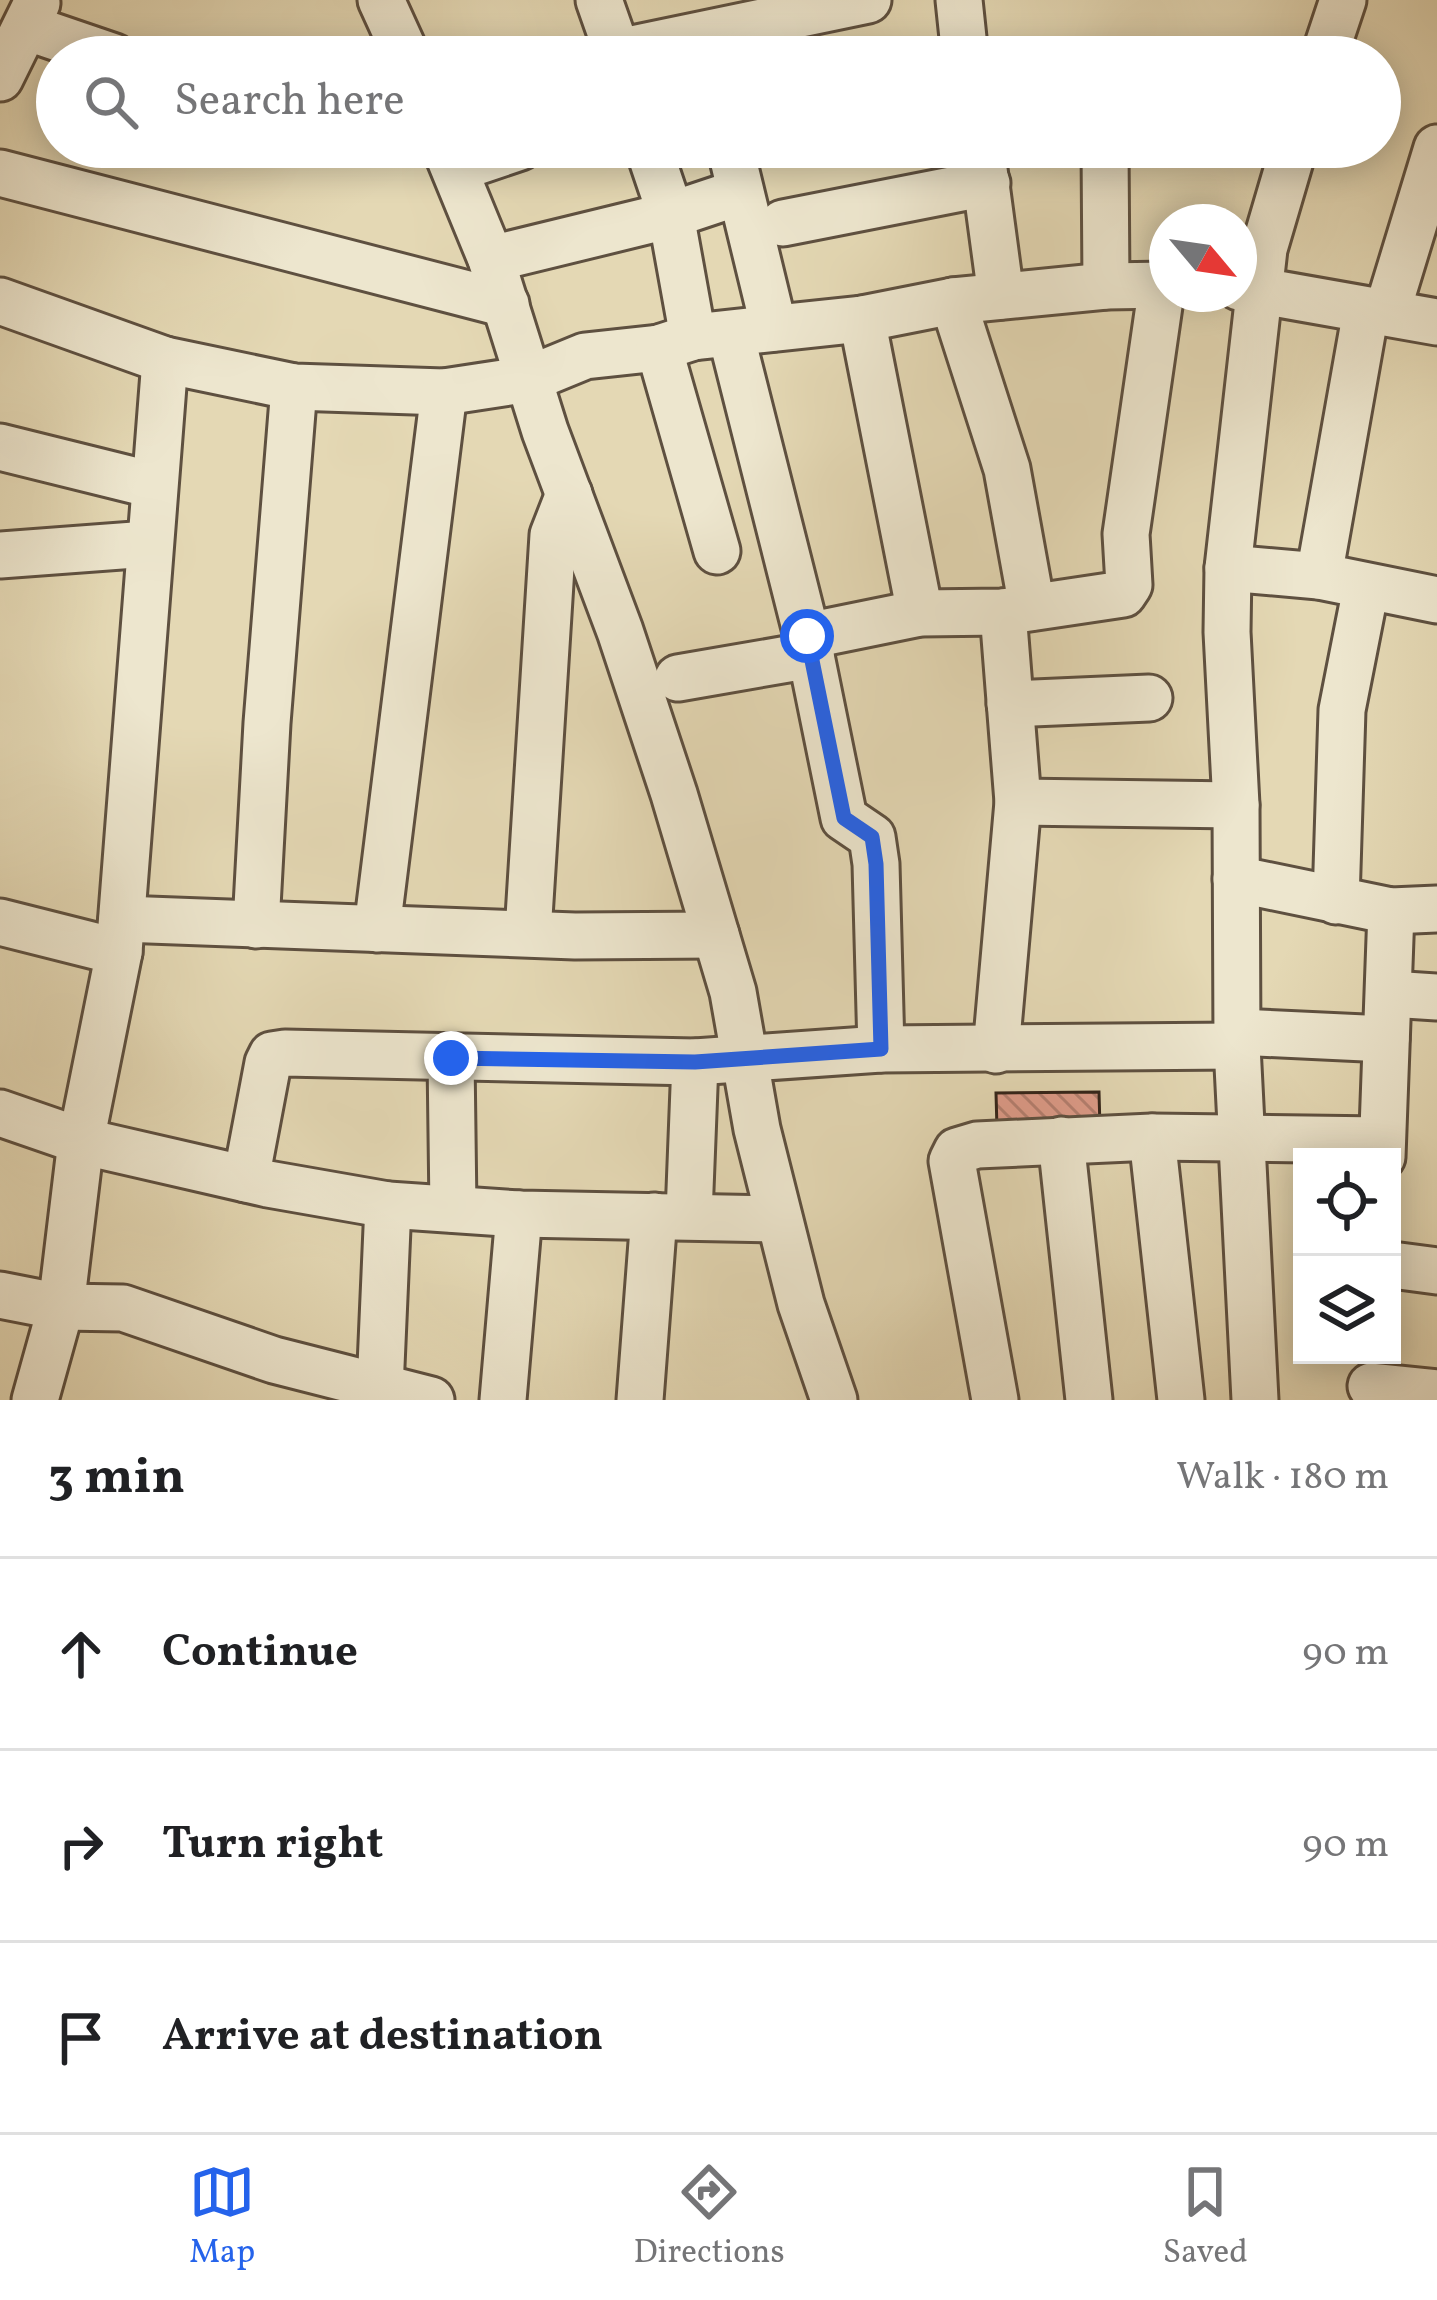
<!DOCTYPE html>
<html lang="en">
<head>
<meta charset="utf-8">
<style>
	:root { --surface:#fff; --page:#f6f6f6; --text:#202124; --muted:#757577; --line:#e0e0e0; --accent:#2563eb }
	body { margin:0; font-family:Vollkorn,serif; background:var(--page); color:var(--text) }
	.controls { position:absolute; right:36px; bottom:36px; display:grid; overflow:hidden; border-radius:0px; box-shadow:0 6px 30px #0003 }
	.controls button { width:108px; height:108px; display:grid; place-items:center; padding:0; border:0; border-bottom:3px solid var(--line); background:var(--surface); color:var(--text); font:60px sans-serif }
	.compass { position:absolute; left:1149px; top:204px; width:108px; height:108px; border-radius:50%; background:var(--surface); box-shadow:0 6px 30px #0003; rotate:119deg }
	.stop { position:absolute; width:36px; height:36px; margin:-27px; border:9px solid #2563eb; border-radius:50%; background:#fff }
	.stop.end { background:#2563eb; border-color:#fff; box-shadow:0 3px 12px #0008 }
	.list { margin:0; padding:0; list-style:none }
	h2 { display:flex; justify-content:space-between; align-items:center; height:156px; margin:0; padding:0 48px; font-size:51px }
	h2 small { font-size:39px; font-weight:400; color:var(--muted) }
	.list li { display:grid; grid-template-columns:78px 1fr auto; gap:36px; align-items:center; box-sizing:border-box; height:192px; padding:0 48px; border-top:3px solid var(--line) }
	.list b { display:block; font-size:45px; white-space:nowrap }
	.list em { font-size:39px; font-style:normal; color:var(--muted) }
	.icon { flex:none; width:66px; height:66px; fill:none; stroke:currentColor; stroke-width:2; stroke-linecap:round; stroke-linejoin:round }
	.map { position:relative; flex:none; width:1437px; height:1400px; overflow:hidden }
	.search { position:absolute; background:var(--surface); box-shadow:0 6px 30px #0003; left:36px; right:36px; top:36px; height:132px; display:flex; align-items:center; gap:30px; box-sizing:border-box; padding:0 42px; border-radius:66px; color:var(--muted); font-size:45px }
	.sheet { height:732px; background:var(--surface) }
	nav { display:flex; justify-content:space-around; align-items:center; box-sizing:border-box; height:168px; border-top:3px solid var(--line); background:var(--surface); font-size:33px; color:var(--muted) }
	nav a { display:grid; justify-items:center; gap:6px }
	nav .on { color:var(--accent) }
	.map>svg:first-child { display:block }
	.building { fill:url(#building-back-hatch); stroke:#322319; stroke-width:3 }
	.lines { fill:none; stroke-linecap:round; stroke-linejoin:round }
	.minor-casing { stroke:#5e5040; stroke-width:51 }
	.minor { stroke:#ede6ce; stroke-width:45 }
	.route { stroke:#2563eb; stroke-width:15 }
</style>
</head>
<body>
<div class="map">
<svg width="1437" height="1400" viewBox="0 0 1437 1400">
	<defs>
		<pattern id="building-back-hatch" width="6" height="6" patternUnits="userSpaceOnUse" patternTransform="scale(3)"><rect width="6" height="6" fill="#df9c8a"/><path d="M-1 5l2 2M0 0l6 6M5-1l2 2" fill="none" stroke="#b57f70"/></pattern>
	</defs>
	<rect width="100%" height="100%" fill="#e4d8b4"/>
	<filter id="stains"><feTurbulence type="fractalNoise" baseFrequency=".00167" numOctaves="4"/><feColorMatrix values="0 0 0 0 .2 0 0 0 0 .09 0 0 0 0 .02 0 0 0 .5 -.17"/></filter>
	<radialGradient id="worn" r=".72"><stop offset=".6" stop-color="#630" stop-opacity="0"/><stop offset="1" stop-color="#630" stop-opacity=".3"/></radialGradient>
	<!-- building -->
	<polygon class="building" points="1099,1092 1100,1128 997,1129 996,1093"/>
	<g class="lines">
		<defs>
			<g id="minor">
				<polyline points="381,0 407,57"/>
				<polyline points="599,0 619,57"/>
				<polyline points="959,0 965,57"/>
				<polyline points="26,27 114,57"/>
				<polyline points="618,52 868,0"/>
				<polyline points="1324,57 1343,0"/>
				<polyline points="0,78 37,3"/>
				<polyline points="445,147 491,259 545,431 620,631 674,794 733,992 757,1129 801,1304 834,1400"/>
				<polyline points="648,147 671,215 693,337"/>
				<polyline points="730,147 774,328"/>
				<polyline points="981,147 1001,296"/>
				<polyline points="1105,147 1106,286"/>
				<polyline points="455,169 520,147"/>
				<polyline points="0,173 506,304"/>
				<polyline points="783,223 987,183"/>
				<polyline points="491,259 671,215 740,192"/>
				<polyline points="1239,287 1437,322"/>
				<polyline points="0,301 165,360 294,387 444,392 529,379 585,356 659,348 693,337 862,319 953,301 1106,286 1167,285"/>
				<polyline points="953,301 1007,469 1032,607"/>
				<polyline points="1387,312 1437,148"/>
				<polyline points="862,319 920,613"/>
				<polyline points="731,335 807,636 844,818 872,837 876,864 881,1049"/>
				<polyline points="659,348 717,551"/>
				<polyline points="0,447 153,485"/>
				<polyline points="0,555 148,544"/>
				<polyline points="1228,568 1319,576 1437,600"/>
				<polyline points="1319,576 1366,311"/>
				<polyline points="807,636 920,613 1003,612 1123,594 1129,585 1126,534 1162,285"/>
				<polyline points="678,678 811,655"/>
				<polyline points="1010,704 1149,698"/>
				<polyline points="1018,802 1236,805"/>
				<polyline points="1236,879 1391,911 1437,909"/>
				<polyline points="1336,901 1342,710 1366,588"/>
				<polyline points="122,919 575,936 716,935"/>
				<polyline points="0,922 119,952"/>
				<polyline points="256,925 267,723 294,387"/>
				<polyline points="377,929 444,392"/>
				<polyline points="528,933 553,535 569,494"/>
				<polyline points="1390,994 1437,997"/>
				<polyline points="1237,1032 1386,1039"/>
				<polyline points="996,1050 1018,802 1003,612"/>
				<polyline points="451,1058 453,1209"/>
				<polyline points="0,1113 81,1141 268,1184 388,1205 519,1214 779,1219"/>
				<polyline points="1152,1137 1181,1400"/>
				<polyline points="1061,1140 1089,1400"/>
				<polyline points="1382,1157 1391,911"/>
				<polyline points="246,1179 268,1063 272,1055 285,1053 695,1062 881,1049 1237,1046"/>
				<polyline points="689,1215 695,1062"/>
				<polyline points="1392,1265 1437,1271"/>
				<polyline points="0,1295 61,1307 123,1308 274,1360 431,1400"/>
				<polyline points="1371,1386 1437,1393"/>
				<polyline points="380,1389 388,1205"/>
				<polyline points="35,1400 61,1307 81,1141 119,952 165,360"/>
				<polyline points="503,1400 519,1214"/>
				<polyline points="640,1400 654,1216"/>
				<polyline points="995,1400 952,1161 957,1151 977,1145 1152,1137 1382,1140"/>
				<polyline points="1255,1400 1237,1046 1236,805 1227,632 1228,568 1264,249 1294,147"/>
			</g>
		</defs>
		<!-- minor casing -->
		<use href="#minor" class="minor-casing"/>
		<!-- minor -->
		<use href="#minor" class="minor"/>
	</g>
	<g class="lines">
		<!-- route -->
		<polyline class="route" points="451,1058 695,1062 881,1049 876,864 872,837 844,818 807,636"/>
	</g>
	<rect width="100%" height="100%" filter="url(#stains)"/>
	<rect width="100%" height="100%" fill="url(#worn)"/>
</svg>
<div class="controls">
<button><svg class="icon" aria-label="locate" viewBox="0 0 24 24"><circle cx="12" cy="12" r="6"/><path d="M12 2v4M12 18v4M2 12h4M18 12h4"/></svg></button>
<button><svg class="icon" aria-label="layers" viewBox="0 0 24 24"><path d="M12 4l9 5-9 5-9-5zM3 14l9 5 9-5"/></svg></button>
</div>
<svg class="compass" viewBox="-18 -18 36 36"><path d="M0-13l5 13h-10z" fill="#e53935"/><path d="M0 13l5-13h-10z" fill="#757577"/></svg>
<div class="stop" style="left:807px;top:636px"></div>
<div class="stop end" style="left:451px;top:1058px"></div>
<div class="search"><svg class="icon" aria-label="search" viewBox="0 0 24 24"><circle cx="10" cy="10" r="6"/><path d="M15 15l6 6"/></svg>Search here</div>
</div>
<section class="sheet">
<h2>3 min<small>Walk · 180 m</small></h2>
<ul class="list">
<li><svg class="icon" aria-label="ahead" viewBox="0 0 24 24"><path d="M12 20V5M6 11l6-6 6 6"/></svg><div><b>Continue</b></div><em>90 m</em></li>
<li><svg class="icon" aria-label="right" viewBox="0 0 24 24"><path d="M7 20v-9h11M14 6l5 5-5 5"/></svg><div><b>Turn right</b></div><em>90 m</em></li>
<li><svg class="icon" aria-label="arrive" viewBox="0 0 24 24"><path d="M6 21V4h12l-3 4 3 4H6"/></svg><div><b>Arrive at destination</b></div></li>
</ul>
</section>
<nav>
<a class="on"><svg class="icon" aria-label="map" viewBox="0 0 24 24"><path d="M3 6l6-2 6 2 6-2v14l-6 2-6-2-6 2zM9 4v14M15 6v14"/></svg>Map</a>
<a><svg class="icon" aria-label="directions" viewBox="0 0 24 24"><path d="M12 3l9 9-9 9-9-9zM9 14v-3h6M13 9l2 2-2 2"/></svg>Directions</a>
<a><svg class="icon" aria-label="saved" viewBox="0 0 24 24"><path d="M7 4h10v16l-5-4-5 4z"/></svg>Saved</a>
</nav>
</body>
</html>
